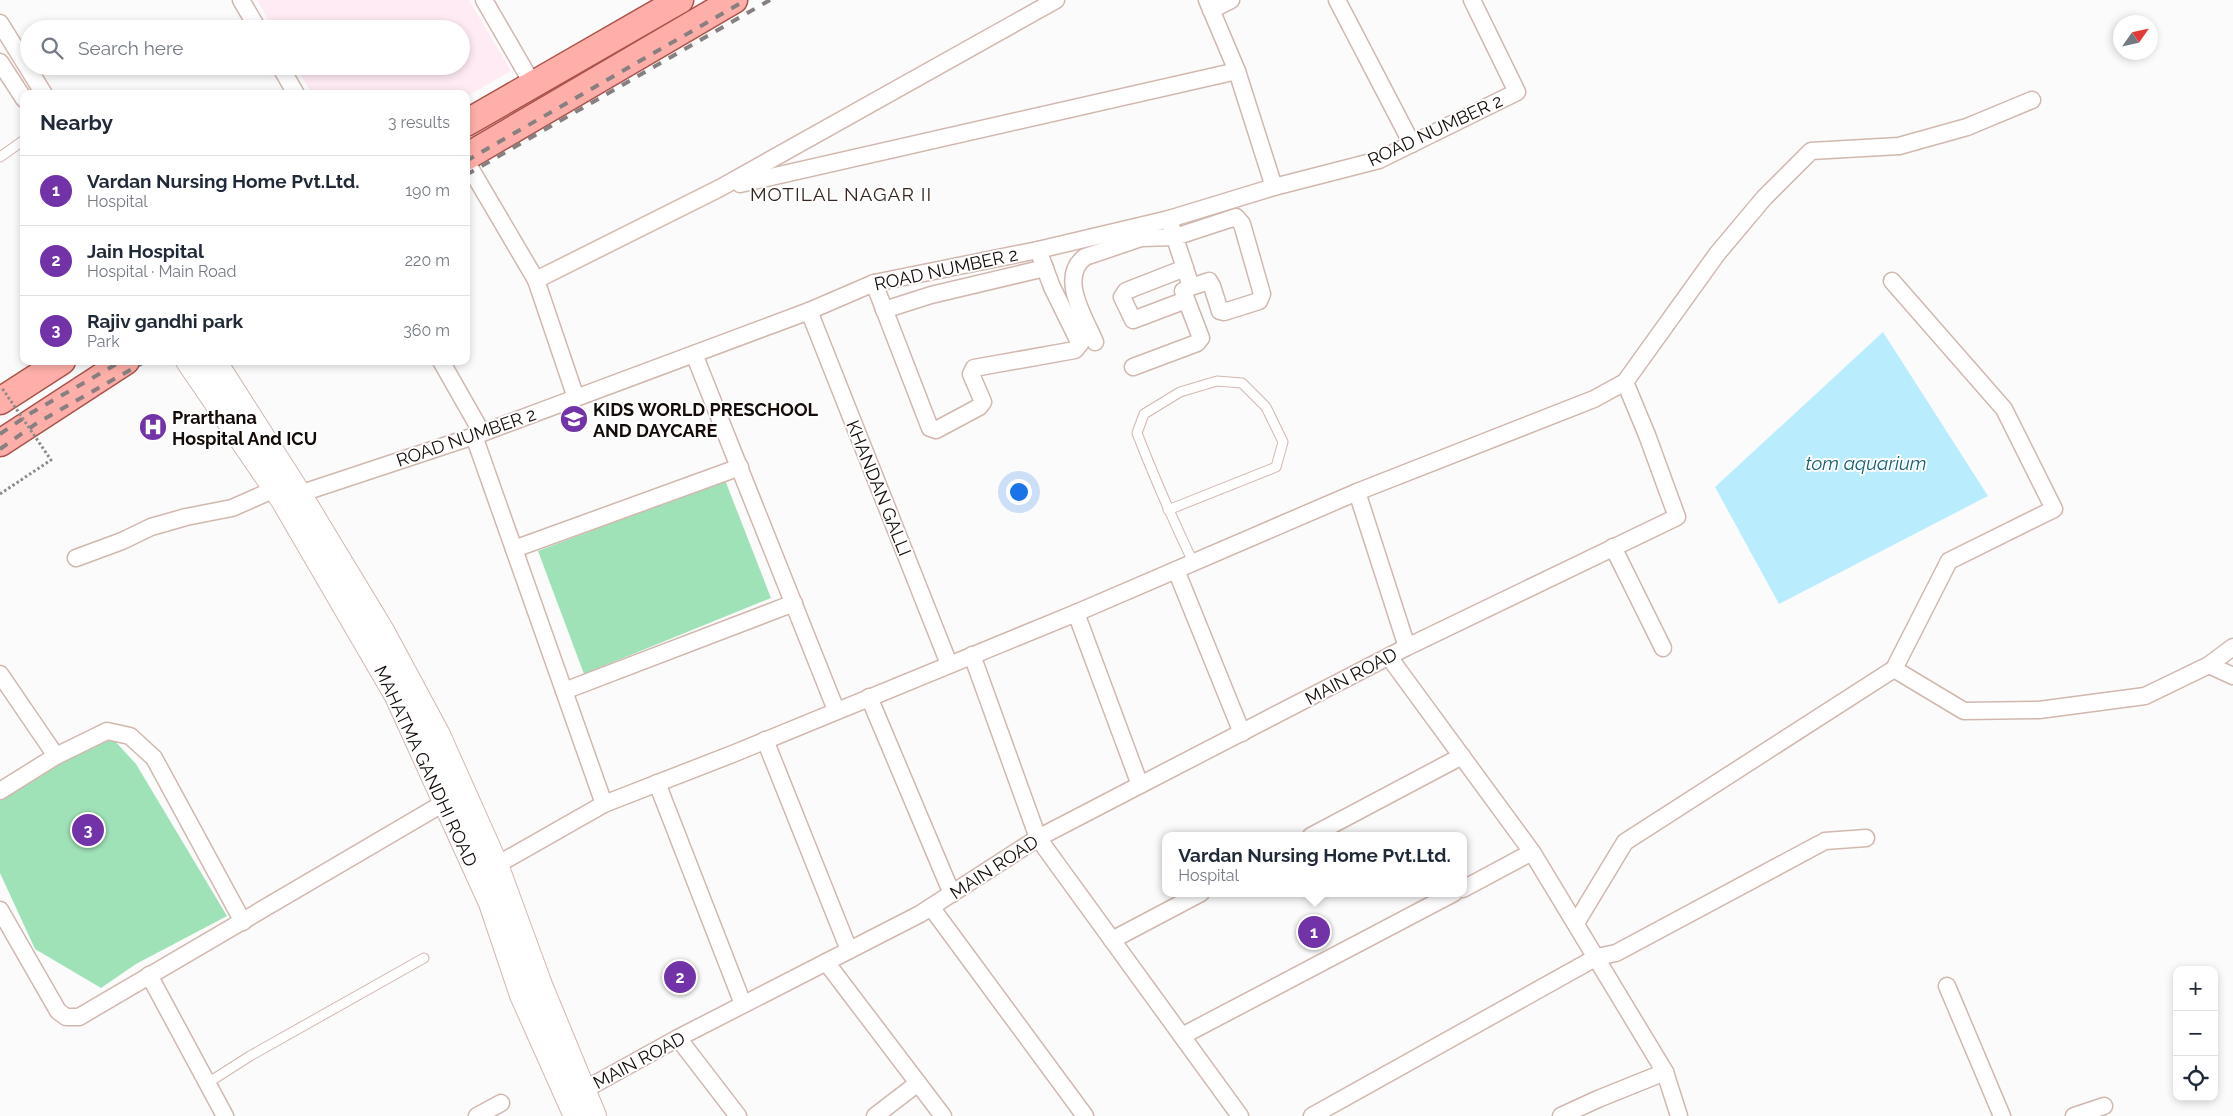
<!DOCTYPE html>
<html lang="en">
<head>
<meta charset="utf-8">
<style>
	:root { --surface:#fff; --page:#f6f6f7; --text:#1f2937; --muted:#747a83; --line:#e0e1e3; --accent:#7233a8 }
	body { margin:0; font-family:Raleway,sans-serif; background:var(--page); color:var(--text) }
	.controls { position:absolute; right:15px; bottom:15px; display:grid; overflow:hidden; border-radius:10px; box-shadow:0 2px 8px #0003 }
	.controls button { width:45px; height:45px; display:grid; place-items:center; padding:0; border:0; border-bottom:1px solid var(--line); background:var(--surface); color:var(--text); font:25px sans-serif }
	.compass { position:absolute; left:2113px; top:15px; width:45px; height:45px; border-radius:50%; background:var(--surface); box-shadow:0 2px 8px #0003; rotate:56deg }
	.you { position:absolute; left:1018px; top:491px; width:18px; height:18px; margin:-12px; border:4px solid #fff; border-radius:50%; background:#1a73e8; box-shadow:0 0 0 8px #1a73e833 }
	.badge { display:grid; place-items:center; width:32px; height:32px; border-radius:50%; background:var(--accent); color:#fff; font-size:16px; font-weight:700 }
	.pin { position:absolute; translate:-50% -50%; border:2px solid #fff; box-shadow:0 1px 5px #0006 }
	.popup { position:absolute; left:1162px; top:832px; width:305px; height:65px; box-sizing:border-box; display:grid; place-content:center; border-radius:10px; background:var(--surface); filter:drop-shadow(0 1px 4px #0005); font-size:16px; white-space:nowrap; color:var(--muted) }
	.popup b { font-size:19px; color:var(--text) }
	.popup::after { content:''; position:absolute; left:50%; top:100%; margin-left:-10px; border:10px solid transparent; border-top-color:var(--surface) }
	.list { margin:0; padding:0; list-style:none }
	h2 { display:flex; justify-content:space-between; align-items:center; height:65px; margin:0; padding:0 20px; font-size:21px }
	h2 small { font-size:16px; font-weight:400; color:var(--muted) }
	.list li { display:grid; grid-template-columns:32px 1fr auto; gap:15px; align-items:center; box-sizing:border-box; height:70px; padding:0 20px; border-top:1px solid var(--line) }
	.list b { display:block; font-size:19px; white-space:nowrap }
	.list p { margin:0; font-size:16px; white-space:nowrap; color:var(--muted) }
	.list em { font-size:16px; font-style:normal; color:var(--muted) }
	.icon { flex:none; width:28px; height:28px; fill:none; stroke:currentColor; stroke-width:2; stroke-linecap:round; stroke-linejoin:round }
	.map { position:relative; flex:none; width:2233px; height:1116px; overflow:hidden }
	.search { position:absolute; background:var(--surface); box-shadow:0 2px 8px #0003; left:20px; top:20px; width:450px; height:55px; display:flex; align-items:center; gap:12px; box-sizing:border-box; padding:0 18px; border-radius:28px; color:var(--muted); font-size:19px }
	.panel { position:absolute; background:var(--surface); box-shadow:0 2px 8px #0003; left:20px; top:90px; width:450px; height:275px; border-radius:10px }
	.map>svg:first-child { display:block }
	.commercial { fill:#ffebf4 }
	.green { fill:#a0e2b8 }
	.water { fill:#b9edfe }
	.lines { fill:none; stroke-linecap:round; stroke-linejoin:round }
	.service-casing { stroke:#d1b8af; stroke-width:11 }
	.minor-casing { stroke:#d1b8af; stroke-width:19 }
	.secondary-casing { stroke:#d1b8af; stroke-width:26 }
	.primary-casing { stroke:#ab534b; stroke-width:29 }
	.service { stroke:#fff; stroke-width:9 }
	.minor { stroke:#fff; stroke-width:16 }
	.secondary { stroke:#fff; stroke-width:24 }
	.primary { stroke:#feafa9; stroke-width:26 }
	.rail { stroke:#868180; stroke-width:4; stroke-dasharray:9 9; stroke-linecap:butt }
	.path-bridge { stroke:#8f8b8a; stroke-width:3; stroke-dasharray:2.5 2.5; stroke-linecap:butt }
	.labels { text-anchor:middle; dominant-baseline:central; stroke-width:4; stroke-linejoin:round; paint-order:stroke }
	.street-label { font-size:18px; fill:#140c09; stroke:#fff }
	.poi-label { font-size:18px; font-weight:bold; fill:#140c09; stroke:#fff; text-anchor:start }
	.neighbourhood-label { font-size:19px; letter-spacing:1px; fill:#37241d; stroke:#fff }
	.water-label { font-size:19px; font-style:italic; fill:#166175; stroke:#fff }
</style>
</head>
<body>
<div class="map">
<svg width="2233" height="1116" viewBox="0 0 2233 1116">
	<rect width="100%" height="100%" fill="#fbfbfb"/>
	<!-- commercial -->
	<polygon class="commercial" points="257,0 469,0 511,71 466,97 466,94 312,94 296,66 461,66 461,29 274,29"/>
	<!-- green -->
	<g class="green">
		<polygon points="725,480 771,598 584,674 538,551"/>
		<polygon points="112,738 136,764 227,916 136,964 101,988 35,949 0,873 0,787"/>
	</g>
	<!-- water -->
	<polygon class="water" points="1883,332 1988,496 1779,604 1715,487"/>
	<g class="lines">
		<defs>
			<g id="service">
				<polyline points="0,157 24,140"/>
				<path d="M1168,510l108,-43 7,-25 -17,-35 -24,-24 -25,-2 -37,11 -36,22 -7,19c17,44 36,87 56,129"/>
				<polyline points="206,1084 250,1056 424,958"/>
			</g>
			<g id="minor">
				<polyline points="241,0 258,29"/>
				<polyline points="484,0 532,83"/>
				<polyline points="1207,0 1237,71 1274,187"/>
				<polyline points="1337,0 1412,144"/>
				<polyline points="1211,10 1231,0"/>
				<polyline points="0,23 44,94"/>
				<polyline points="0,62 24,99"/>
				<polyline points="280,66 296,94"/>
				<polyline points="466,161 536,280"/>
				<polyline points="740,184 1237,71"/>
				<polyline points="1185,268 1126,291 1122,297 1133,320 1186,300"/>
				<polyline points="874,283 930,428 936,430 979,407 983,402 971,374 974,368 1075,350 1080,344 1052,287 1038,250"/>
				<polyline points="884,310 931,295 1045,268"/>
				<polyline points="809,311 949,664"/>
				<path d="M1095,342c-10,-24 -37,-65 -10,-85l56,-19 34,-1 61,-20 6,7 20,70 -3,7 -35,11 -4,-1 -8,-25 -3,-5 -18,6c-7,-23 -15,-45 -22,-68"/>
				<polyline points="694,354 836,710"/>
				<polyline points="441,361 482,433"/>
				<polyline points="1133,367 1197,343 1201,338 1183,291 1185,290"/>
				<polyline points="576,398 536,280 720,188 1056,0"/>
				<polyline points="474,436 604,804"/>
				<polyline points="1357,492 1407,647"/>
				<polyline points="290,497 474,436 809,311 874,283 1038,250 1169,219 1274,187 1379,160 1517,92 1472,0"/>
				<polyline points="1613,547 1663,648"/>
				<polyline points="514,549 740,467"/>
				<polyline points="76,558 122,541 151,527 186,517 232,508 275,489"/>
				<polyline points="1176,570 1242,733"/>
				<polyline points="1076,613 1140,785"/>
				<polyline points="972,655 1038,838 1240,1116"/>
				<polyline points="1389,657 1532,852 1665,1072 1679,1116"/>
				<polyline points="2209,665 2233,676"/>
				<polyline points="1894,669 1964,711 2039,710 2145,696 2209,665 2233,647"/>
				<polyline points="0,674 56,756"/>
				<polyline points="564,691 794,603"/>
				<polyline points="869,697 952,894"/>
				<polyline points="765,740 849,950"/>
				<polyline points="657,783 743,1004"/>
				<polyline points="0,791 56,756 107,731 130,736 154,758 243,922"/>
				<polyline points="1311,836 1462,756"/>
				<polyline points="488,870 604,804 735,753 1076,613 1357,492 1594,399 1625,382 1717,254 1764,198 1811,151 1899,146 1967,127 2032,100"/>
				<polyline points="1463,889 1532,852"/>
				<polyline points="931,907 1085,1116"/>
				<polyline points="0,910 58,1011 66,1017 79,1017 454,797"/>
				<polyline points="1576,923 1625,842 1894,669 1949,561 2054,509 2004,409 1892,281"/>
				<polyline points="1112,940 1201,893"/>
				<polyline points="826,962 943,1116"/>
				<polyline points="149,975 225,1116"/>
				<polyline points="1947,986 2002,1116"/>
				<polyline points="1182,1036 1454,893"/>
				<polyline points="678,1038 738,1116"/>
				<polyline points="575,1095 678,1038 920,914 1038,838 1140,785 1407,647 1677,517 1647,435 1625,382"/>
				<polyline points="477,1116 501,1103"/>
				<polyline points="875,1116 918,1083"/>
				<polyline points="1312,1116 1597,957 1616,953 1825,841 1866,838"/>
				<polyline points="1561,1116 1598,1099 1665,1072"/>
				<polyline points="2074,1116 2104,1106"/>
			</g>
			<g id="secondary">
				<polyline points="188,361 283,500 397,696 491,903 522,995 576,1116"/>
				<polyline points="214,361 299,494 382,631 438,735 496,865 540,985 594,1116"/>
			</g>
			<g id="primary">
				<polyline points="466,123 680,0"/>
				<polyline points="466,157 734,0"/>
				<polyline points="0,401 62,361"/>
				<polyline points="0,443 126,361"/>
			</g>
		</defs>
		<!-- service casing -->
		<use href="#service" class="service-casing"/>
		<!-- minor casing -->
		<use href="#minor" class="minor-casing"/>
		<!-- secondary casing -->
		<use href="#secondary" class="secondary-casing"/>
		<!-- primary casing -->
		<use href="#primary" class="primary-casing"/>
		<!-- service -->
		<use href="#service" class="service"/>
		<!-- minor -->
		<use href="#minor" class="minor"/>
		<!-- secondary -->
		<use href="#secondary" class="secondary"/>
		<!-- primary -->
		<use href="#primary" class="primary"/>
		<!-- rail -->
		<g class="rail">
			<polyline points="466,161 746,0"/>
			<polyline points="466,175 770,0"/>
			<polyline points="0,434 31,413 122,361"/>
			<polyline points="0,449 37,423 146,361"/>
		</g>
		<!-- path-bridge -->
		<polyline class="path-bridge" points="0,494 51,460 2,388"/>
	</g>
	<!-- icons -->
	<defs>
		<symbol id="school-disc" viewBox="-11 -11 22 22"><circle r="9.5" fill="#7233a8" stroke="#fff"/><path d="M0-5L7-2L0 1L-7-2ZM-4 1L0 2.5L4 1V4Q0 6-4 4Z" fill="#fff"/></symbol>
		<symbol id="hospital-disc" viewBox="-11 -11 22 22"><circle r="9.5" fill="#7233a8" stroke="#fff"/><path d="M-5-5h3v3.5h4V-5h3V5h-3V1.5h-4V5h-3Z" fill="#fff"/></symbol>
	</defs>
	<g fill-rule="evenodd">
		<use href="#school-disc" x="558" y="403" width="32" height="32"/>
		<use href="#hospital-disc" x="137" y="411" width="32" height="32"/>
	</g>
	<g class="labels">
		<!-- street labels -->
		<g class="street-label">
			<text transform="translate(1435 130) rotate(-25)">ROAD NUMBER 2</text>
			<text transform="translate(946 269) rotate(-12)">ROAD NUMBER 2</text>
			<text transform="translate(466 437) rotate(-19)">ROAD NUMBER 2</text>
			<text transform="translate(879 488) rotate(68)">KHANDAN GALLI</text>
			<text transform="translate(1351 676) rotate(-28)">MAIN ROAD</text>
			<text transform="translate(426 766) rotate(65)">MAHATMA GANDHI ROAD</text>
			<text transform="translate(994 867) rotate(-33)">MAIN ROAD</text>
			<text transform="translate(639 1060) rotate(-28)">MAIN ROAD</text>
		</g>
		<!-- poi labels -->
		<g class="poi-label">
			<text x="593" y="409">KIDS WORLD PRESCHOOL<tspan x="593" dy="21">AND DAYCARE</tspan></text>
			<text x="172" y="417">Prarthana<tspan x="172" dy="21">Hospital And ICU</tspan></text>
		</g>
		<!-- neighbourhood labels -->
		<g class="neighbourhood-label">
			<text x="841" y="194">MOTILAL NAGAR II</text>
		</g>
		<!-- water labels -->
		<g class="water-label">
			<text x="1866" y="463">tom aquarium</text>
		</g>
	</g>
</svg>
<div class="controls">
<button>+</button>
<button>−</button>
<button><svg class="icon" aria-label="locate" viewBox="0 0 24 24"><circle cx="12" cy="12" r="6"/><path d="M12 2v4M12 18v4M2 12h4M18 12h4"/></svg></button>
</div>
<svg class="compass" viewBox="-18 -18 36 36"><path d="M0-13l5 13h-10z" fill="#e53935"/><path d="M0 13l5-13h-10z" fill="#747a83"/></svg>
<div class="you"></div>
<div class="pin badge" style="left:1314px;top:932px">1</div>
<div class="popup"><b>Vardan Nursing Home Pvt.Ltd.</b>Hospital</div>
<div class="pin badge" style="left:680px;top:977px">2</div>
<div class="pin badge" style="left:88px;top:830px">3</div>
<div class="search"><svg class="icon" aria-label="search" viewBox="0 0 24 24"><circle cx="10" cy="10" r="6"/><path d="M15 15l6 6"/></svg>Search here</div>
<section class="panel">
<h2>Nearby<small>3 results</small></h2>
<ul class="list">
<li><span class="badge">1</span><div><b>Vardan Nursing Home Pvt.Ltd.</b><p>Hospital</p></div><em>190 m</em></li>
<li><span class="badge">2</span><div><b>Jain Hospital</b><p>Hospital · Main Road</p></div><em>220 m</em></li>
<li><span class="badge">3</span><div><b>Rajiv gandhi park</b><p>Park</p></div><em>360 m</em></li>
</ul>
</section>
</div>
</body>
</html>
